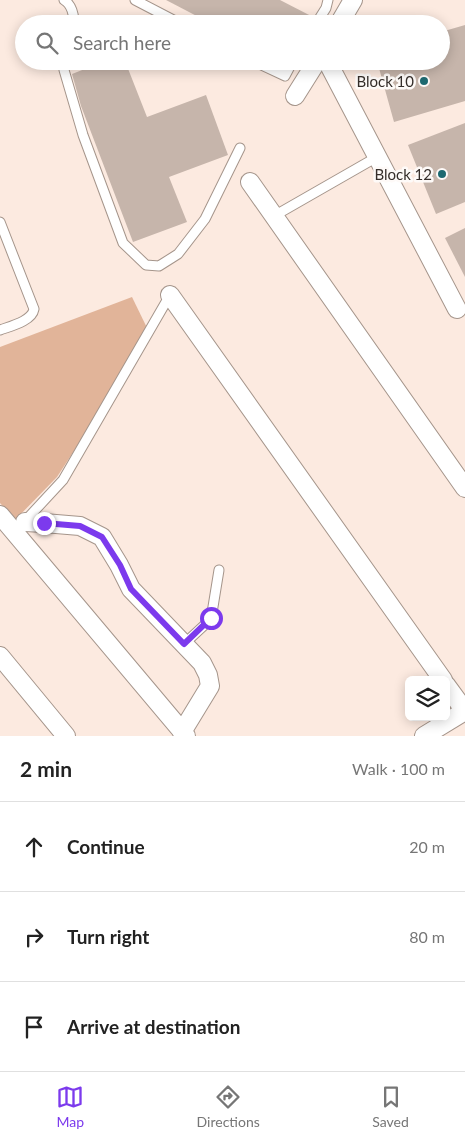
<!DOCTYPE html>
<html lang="en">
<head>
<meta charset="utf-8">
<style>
	:root { --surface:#fff; --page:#f2f2f2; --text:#222; --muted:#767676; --line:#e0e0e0; --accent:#7c3aed }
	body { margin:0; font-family:Lato,sans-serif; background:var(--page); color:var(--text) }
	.controls { position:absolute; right:15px; bottom:15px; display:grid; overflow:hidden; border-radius:8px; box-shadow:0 2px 12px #0003 }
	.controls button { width:45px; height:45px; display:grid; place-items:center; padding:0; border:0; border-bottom:1px solid var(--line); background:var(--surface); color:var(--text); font:25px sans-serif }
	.stop { position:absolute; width:15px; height:15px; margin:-11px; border:4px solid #7c3aed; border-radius:50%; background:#fff }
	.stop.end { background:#7c3aed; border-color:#fff; box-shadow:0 1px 5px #0008 }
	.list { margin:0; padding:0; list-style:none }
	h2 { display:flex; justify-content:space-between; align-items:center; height:65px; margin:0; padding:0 20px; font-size:21px }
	h2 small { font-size:16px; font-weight:400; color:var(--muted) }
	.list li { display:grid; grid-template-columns:32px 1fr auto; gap:15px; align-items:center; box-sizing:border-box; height:90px; padding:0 20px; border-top:1px solid var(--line) }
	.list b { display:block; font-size:19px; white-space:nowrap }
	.list em { font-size:16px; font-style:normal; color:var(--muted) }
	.icon { flex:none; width:28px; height:28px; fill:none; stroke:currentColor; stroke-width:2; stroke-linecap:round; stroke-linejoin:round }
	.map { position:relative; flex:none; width:465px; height:736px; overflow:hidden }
	.search { position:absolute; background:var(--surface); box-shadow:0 2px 12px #0003; left:15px; right:15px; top:15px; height:55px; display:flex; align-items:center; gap:12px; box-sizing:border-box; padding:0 18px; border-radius:28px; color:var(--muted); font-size:19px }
	.sheet { height:335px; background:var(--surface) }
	nav { display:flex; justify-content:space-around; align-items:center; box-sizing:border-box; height:70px; border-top:1px solid var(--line); background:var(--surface); font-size:14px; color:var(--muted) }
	nav a { display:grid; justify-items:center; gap:2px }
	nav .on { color:var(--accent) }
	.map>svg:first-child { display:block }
	.green { fill:#e1b499 }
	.building { fill:#c6b5ab }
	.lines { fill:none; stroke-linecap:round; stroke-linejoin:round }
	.service-casing { stroke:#a5958b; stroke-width:11 }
	.minor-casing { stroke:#a5958b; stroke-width:20 }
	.service { stroke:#fff; stroke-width:9 }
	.minor { stroke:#fff; stroke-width:18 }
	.route { stroke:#7c3aed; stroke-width:6 }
	.poi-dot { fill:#1d6971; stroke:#fefaf8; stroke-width:2 }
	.labels { text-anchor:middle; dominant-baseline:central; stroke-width:5; stroke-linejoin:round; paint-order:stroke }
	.poi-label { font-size:15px; fill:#352e2a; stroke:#fefaf8; text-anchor:end }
</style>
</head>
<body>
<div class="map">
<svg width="465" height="736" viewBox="0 0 465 736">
	<rect width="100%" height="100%" fill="#fceae0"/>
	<!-- green -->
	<polygon class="green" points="132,297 150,334 57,477 15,520 0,503 0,347"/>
	<!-- building -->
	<g class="building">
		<polygon points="166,0 280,0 313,17 310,24 212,24"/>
		<polygon points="465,25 465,101 394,122 377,61 441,61 441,32"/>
		<polygon points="105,61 125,61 147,117 206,95 228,155 169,177 187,222 133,242 81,106 72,74"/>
		<polygon points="465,123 465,202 436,214 408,145"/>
		<polygon points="465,228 465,277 445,238"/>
	</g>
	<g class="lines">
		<defs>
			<g id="service">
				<path d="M64,0c7,4 11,15 9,24"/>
				<polyline points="135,0 181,24"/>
				<polyline points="316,24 326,8 328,0"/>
				<polyline points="66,61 64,70 83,135 123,243 146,265 159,266 178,254 205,219 240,148"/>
				<polyline points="253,61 285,76 293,61"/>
				<polyline points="274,216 377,157"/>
				<path d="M0,222l34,87c-2,12 -23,17 -34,21"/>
				<polyline points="25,521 63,480 170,295"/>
				<polyline points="184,644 211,619 219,570"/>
			</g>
			<g id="minor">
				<polyline points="339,24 353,0"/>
				<polyline points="327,61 457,309"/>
				<polyline points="295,96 317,61"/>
				<polyline points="250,182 465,488"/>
				<polyline points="170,295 443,680"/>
				<polyline points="0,515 186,736"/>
				<polyline points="25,522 44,523 80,526 102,537 119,565 131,589 202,663 208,675 210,686 182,732"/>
				<polyline points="0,656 66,736"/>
				<polyline points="446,685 465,711"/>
				<polyline points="424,736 465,711"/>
			</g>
		</defs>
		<!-- service casing -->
		<use href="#service" class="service-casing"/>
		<!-- minor casing -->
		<use href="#minor" class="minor-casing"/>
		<!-- service -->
		<use href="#service" class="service"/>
		<!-- minor -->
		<use href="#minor" class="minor"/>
	</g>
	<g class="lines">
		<!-- route -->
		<polyline class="route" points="44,523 80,526 102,537 120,565 131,589 184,644 211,618"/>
	</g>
	<!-- markers -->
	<g class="poi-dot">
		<circle cx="424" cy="81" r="5"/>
		<circle cx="442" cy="174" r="5"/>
	</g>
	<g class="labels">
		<!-- poi labels -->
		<g class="poi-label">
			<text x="414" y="81">Block 10</text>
			<text x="432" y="174">Block 12</text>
		</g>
	</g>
</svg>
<div class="controls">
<button><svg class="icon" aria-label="layers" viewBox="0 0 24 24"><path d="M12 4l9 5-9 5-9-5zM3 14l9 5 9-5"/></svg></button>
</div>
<div class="stop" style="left:211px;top:618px"></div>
<div class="stop end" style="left:44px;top:523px"></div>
<div class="search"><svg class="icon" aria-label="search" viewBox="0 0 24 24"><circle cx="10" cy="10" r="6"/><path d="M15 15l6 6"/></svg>Search here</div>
</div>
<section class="sheet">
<h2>2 min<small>Walk · 100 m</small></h2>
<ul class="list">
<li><svg class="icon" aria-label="ahead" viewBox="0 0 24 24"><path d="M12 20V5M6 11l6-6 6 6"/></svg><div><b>Continue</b></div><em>20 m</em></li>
<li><svg class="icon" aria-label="right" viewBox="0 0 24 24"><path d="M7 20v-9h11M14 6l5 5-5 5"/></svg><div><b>Turn right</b></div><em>80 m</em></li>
<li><svg class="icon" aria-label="arrive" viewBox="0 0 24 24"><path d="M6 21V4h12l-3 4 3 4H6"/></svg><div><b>Arrive at destination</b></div></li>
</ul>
</section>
<nav>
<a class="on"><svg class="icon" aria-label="map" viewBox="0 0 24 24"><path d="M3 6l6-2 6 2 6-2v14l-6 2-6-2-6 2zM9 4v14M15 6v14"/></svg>Map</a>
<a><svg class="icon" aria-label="directions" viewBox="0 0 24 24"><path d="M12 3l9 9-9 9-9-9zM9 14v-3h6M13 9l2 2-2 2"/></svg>Directions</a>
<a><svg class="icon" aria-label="saved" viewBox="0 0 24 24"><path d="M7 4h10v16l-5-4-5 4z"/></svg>Saved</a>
</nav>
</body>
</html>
